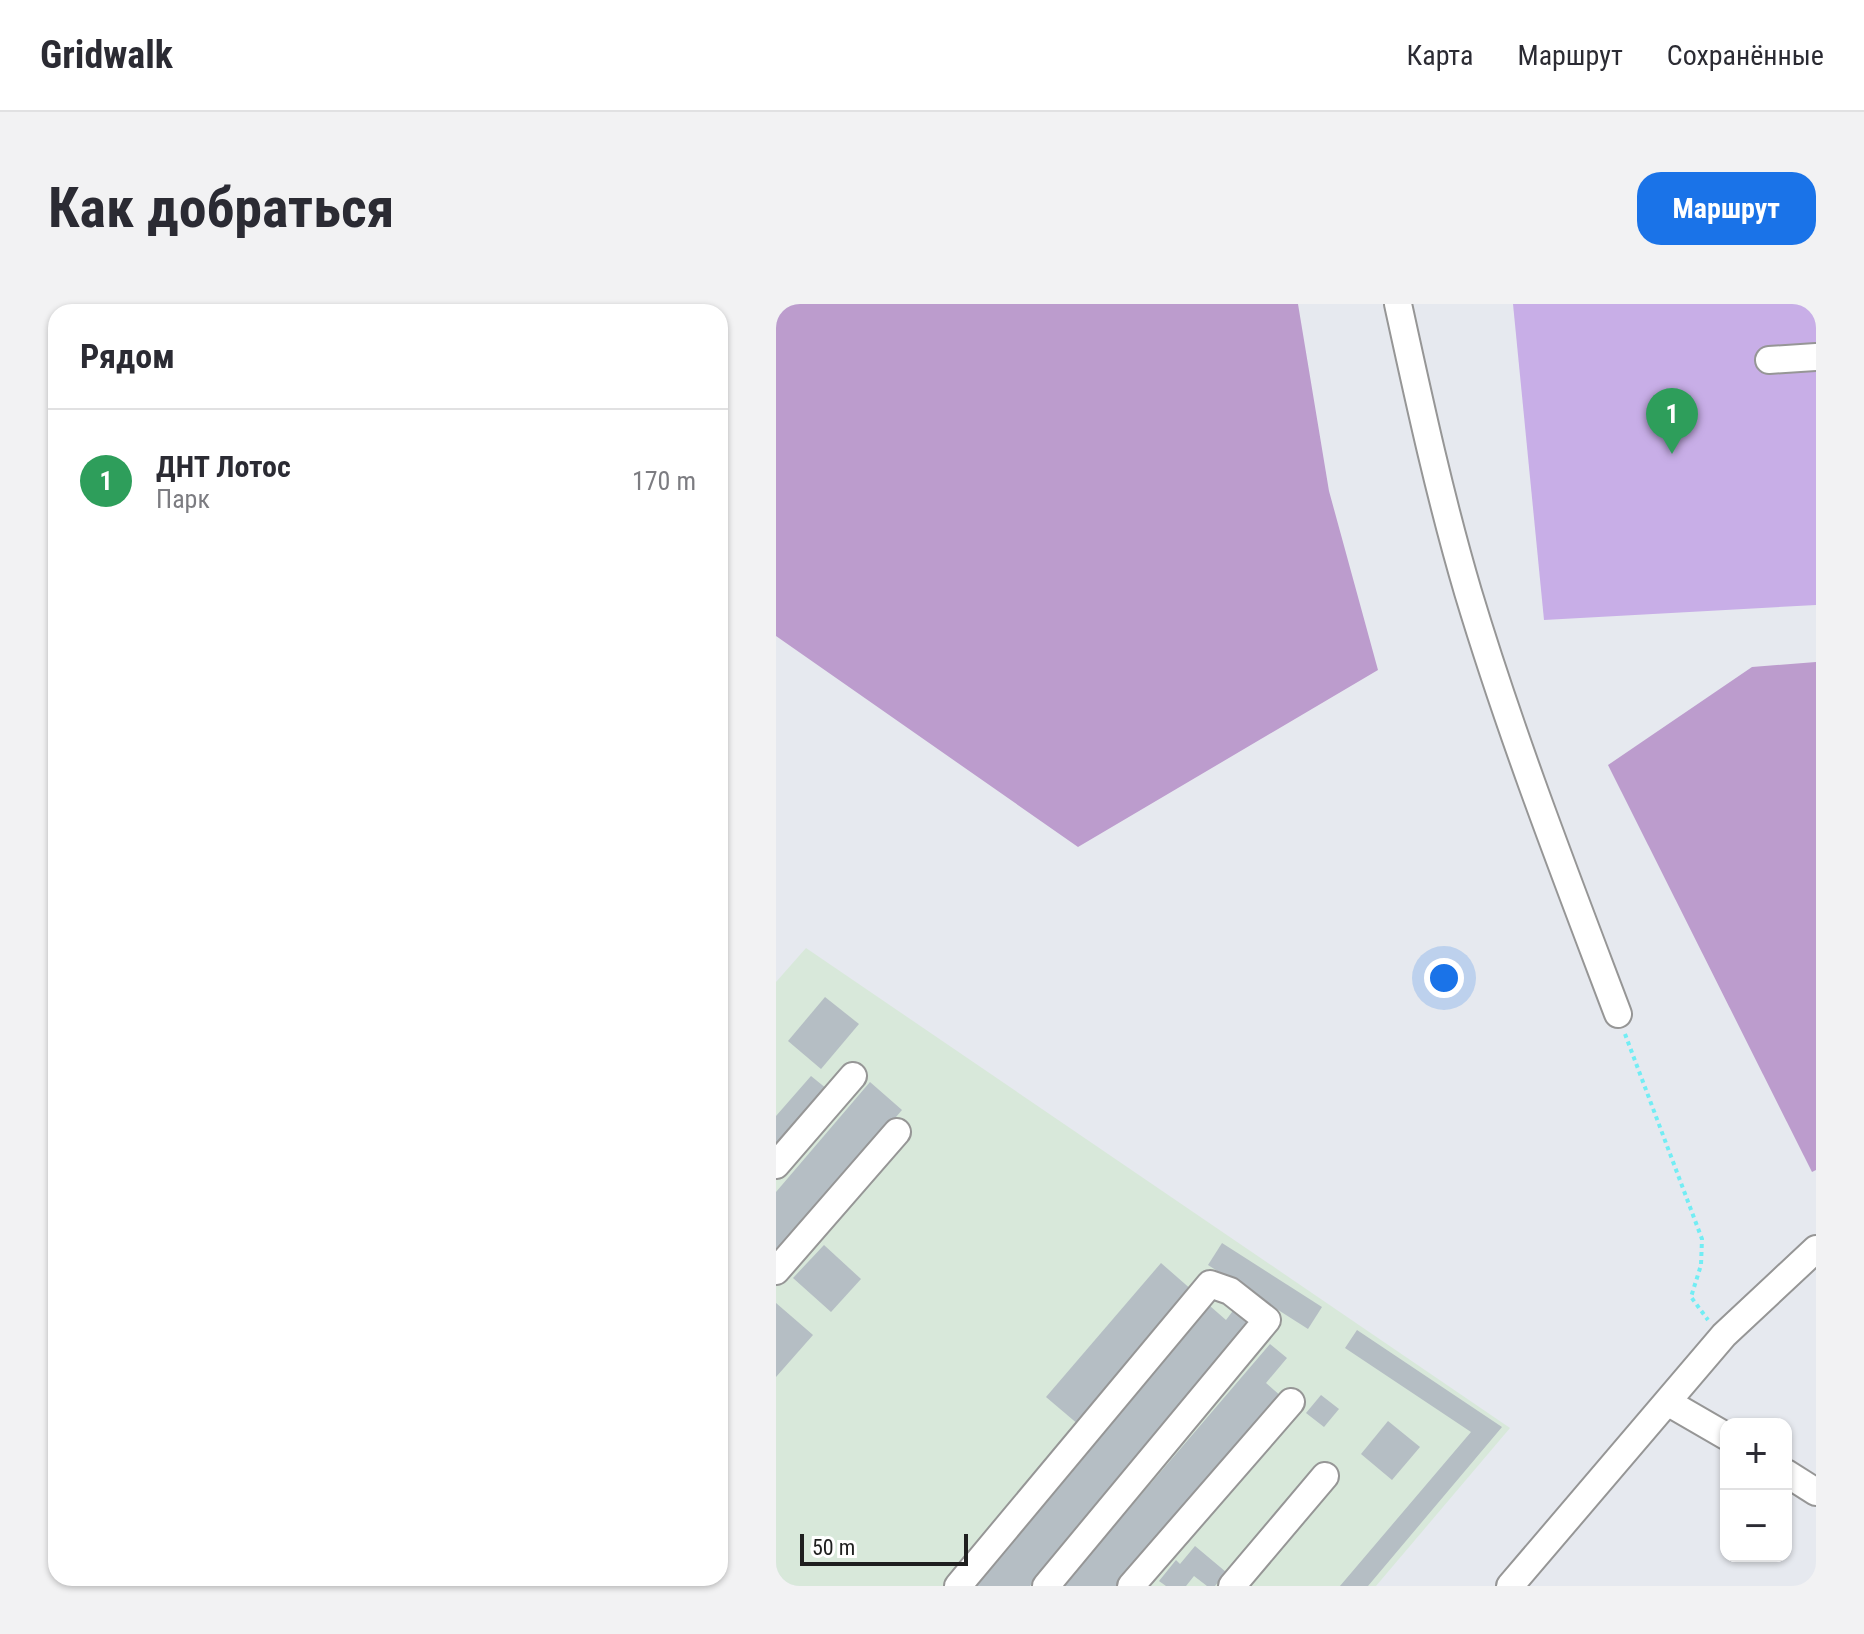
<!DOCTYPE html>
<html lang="ru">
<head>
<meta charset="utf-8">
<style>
	:root { --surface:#fff; --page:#f2f2f3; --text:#2b2b33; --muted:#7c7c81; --line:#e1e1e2; --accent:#1a73e8 }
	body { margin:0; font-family:"Roboto Condensed",sans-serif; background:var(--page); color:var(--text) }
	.controls { position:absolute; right:24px; bottom:24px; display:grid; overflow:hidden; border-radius:16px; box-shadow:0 2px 6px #0004 }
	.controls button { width:72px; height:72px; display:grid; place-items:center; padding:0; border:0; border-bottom:2px solid var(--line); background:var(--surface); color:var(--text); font:40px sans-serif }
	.scale { position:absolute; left:24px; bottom:20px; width:168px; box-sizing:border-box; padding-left:8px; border:4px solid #1f1f1f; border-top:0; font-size:22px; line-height:28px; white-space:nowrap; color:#1f1f1f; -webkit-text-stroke:6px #fff; paint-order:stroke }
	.you { position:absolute; left:668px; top:674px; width:28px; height:28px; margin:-20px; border:6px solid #fff; border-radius:50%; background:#1a73e8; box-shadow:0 0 0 12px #1a73e833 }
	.badge { display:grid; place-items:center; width:52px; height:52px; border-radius:50%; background:var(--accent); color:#fff; font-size:26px; font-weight:700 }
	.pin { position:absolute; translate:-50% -66px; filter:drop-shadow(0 2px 4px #0008) }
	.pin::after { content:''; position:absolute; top:42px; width:28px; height:24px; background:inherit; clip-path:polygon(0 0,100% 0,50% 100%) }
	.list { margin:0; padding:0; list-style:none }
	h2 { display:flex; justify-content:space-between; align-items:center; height:104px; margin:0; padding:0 32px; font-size:34px }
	h2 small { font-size:26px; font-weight:400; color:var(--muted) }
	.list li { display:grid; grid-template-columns:52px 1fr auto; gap:24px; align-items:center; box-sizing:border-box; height:144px; padding:0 32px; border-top:2px solid var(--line) }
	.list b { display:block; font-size:30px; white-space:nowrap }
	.list p { margin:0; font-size:26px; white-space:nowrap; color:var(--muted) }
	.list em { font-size:26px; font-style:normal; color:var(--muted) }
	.map { position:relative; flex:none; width:1040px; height:1282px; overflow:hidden; border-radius:24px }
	header { display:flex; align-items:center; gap:48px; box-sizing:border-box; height:112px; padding:0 40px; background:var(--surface); border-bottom:2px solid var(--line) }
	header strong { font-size:38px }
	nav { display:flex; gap:44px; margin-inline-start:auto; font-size:28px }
	.intro { display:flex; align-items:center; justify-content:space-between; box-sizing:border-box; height:192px; padding:0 48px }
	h1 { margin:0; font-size:56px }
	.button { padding:20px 36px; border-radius:24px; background:var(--accent); color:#fff; font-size:28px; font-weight:700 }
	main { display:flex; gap:48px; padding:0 48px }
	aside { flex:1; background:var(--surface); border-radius:24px; box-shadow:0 2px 6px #0004 }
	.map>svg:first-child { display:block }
	.industrial { fill:#d8e8da }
	.grass { fill:#c8aee7 }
	.forest { fill:#bc9ccd }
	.building { fill:#b5bec4 }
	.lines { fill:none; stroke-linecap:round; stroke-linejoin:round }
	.minor-casing { stroke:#969696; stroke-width:30 }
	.path { stroke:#72edf4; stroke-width:4; stroke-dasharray:4 4; stroke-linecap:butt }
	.minor { stroke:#fff; stroke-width:26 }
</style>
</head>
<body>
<header>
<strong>Gridwalk</strong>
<nav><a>Карта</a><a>Маршрут</a><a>Сохранённые</a></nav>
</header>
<div class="intro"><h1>Как добраться</h1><a class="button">Маршрут</a></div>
<main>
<aside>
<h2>Рядом<small></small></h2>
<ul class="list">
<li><span class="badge" style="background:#2e9e5b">1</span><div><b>ДНТ Лотос</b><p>Парк</p></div><em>170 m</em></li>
</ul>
</aside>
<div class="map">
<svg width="1040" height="1282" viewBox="0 0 1040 1282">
	<rect width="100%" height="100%" fill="#e6e9ef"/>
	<!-- industrial -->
	<polygon class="industrial" points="30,644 734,1124 600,1282 0,1282 0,678"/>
	<!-- grass -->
	<polygon class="grass" points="737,0 1040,0 1040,301 768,316"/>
	<!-- forest -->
	<g class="forest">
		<polygon points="0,0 522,0 553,187 602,366 302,543 0,332"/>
		<polygon points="1040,358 1040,866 1036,868 832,461 976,363"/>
	</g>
	<!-- building -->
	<g class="building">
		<polygon points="49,693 83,720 45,765 12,737"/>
		<polygon points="35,772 51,785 0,845 0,812"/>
		<polygon points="94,778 126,806 0,952 0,888"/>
		<polygon points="446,939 546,1003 532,1025 432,961"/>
		<polygon points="48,941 85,975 55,1008 17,974"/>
		<polygon points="385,959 417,987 303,1121 270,1093"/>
		<polygon points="0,999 37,1031 0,1073"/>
		<polygon points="434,1002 450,1016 459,1004 477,1019 254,1282 197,1282"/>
		<polygon points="581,1026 726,1123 592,1282 564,1282 695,1128 569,1044"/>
		<polygon points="494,1040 511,1054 490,1079 506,1093 345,1282 287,1282"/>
		<polygon points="545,1091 563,1105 548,1123 530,1109"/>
		<polygon points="612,1117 644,1143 616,1176 585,1150"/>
		<polygon points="419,1242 450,1268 439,1282 431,1282 418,1272 410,1282 390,1282 383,1277 400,1256 404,1260"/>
	</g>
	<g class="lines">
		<defs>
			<g id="minor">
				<path d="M622,0c21,96 42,193 70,288 43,143 97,282 150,422"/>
				<polyline points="993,56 1040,53"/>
				<polyline points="0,861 77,772"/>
				<polyline points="0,967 121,828"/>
				<polyline points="893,1099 950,1132"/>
				<polyline points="1010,1169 1040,1188"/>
				<polyline points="182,1282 434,980 454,987 491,1016 270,1282"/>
				<polyline points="355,1282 515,1098"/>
				<polyline points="456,1282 549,1172"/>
				<polyline points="734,1282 948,1031 1040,945"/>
			</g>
		</defs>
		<!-- minor casing -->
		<use href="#minor" class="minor-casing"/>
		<!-- path -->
		<polyline class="path" points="849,730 926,935 925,961 915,993 932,1016"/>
		<!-- minor -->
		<use href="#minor" class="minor"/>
	</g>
</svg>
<div class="controls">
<button>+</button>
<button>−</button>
</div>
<div class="scale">50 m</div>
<div class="you"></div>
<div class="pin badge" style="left:896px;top:150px;background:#2e9e5b">1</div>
</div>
</main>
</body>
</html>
